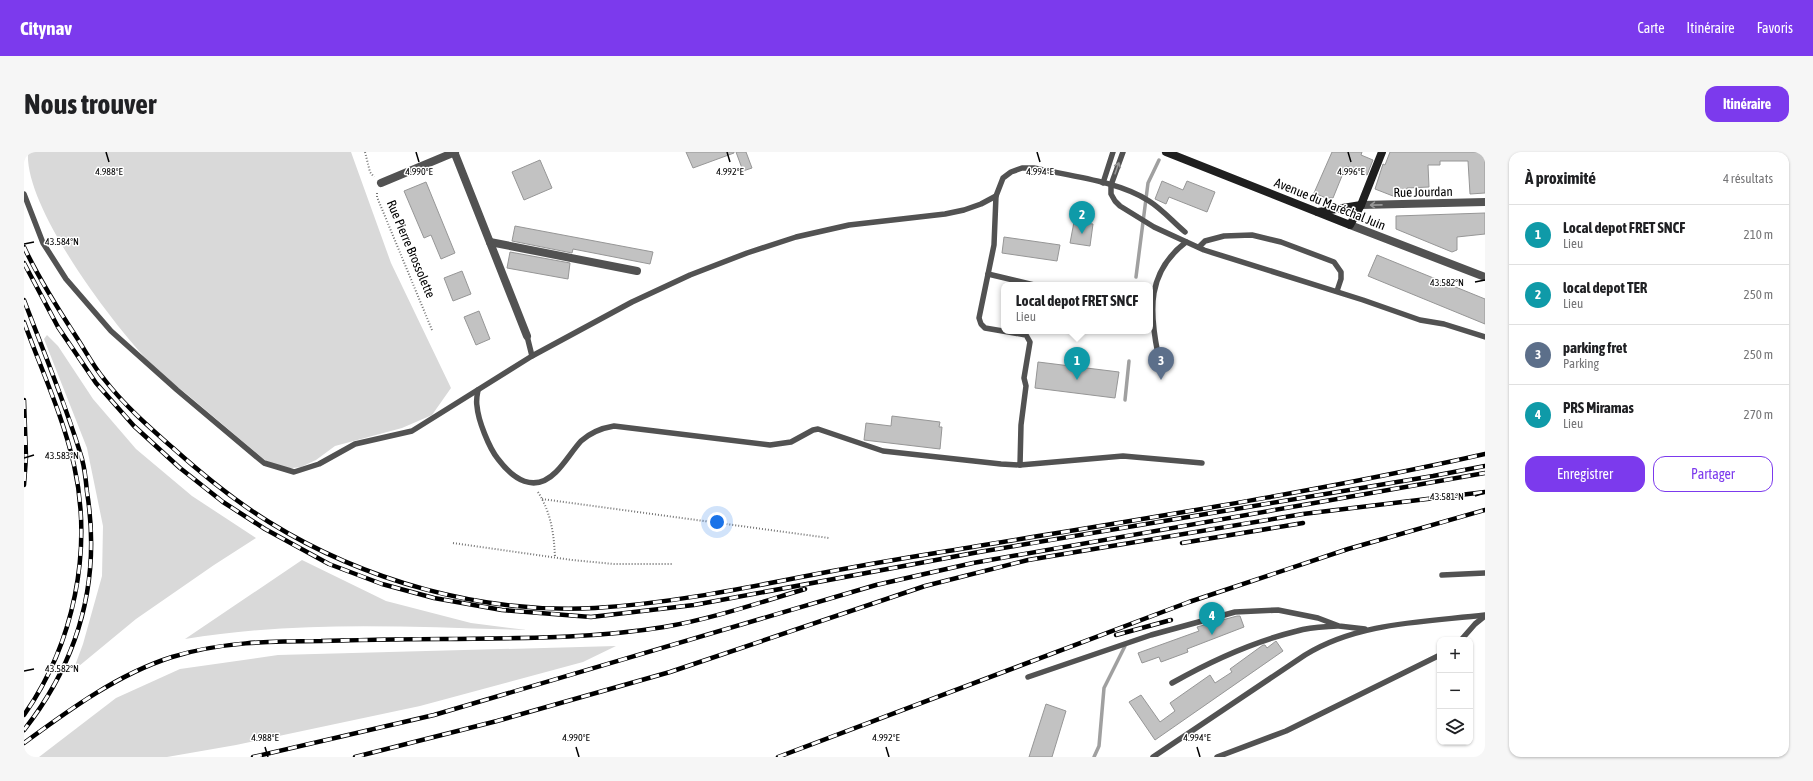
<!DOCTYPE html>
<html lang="fr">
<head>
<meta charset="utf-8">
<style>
	:root { --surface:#fff; --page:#f6f6f6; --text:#202124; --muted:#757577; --line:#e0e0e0; --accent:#7c3aed }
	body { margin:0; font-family:"Asap Condensed",sans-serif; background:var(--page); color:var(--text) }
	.controls { position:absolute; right:12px; bottom:12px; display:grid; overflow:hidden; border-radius:8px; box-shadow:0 1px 3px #0004 }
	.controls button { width:36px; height:36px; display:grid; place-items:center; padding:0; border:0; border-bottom:1px solid var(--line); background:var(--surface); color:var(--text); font:20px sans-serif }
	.you { position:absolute; left:693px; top:370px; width:14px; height:14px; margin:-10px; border:3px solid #fff; border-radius:50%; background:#1a73e8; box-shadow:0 0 0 6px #1a73e833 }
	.badge { display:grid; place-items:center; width:26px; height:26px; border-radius:50%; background:var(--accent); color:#fff; font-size:13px; font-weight:700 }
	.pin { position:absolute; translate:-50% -33px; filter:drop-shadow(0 1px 2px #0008) }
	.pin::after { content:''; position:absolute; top:21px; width:14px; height:12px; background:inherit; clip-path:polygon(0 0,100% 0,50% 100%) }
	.popup { position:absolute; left:977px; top:130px; width:152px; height:52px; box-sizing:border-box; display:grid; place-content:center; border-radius:8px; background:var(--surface); filter:drop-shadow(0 1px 3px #0005); font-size:13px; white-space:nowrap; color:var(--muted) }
	.popup b { font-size:15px; color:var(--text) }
	.popup::after { content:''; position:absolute; left:50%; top:100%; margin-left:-8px; border:8px solid transparent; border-top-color:var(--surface) }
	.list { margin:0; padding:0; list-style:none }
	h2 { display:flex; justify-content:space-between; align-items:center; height:52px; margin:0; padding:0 16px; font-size:17px }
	h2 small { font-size:13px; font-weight:400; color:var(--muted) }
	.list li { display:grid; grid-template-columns:26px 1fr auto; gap:12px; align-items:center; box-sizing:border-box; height:60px; padding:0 16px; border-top:1px solid var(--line) }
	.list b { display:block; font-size:15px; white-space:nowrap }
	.list p { margin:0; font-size:13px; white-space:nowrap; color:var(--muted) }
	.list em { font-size:13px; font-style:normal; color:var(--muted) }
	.actions { display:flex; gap:8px; padding:12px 16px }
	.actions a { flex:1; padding:9px 0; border:1px solid var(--accent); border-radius:12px; text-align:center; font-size:14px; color:var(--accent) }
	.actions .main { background:var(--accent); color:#fff }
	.icon { flex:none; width:22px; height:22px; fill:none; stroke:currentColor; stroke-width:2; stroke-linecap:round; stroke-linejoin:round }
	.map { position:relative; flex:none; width:1461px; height:605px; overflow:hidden; border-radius:12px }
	header { display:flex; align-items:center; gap:24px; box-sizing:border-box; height:56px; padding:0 20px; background:var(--accent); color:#fff }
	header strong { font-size:19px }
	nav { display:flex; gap:22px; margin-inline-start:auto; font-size:14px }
	.intro { display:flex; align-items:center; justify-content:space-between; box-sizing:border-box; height:96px; padding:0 24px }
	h1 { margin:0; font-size:28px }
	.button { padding:10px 18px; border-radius:12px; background:var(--accent); color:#fff; font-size:14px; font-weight:700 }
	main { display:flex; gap:24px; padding:0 24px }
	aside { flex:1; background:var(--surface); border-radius:12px; box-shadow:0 1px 3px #0004 }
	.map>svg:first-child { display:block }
	.green { fill:#d9d9d9 }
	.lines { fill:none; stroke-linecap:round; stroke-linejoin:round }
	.stream { stroke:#a0a0a0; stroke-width:3.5 }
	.building { fill:#c2c2c2; stroke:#969696 }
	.path { stroke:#747474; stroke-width:2; stroke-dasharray:1 2; stroke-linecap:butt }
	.service { stroke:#525252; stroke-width:5.5 }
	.minor { stroke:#525252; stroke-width:8 }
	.secondary { stroke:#1f1f1f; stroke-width:8 }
	.rail-casing { stroke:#000; stroke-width:4.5 }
	.rail { stroke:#fff; stroke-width:3; stroke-dasharray:9; stroke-linecap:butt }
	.oneway { stroke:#979797 }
	.ticks { fill:none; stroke:#000; stroke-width:1.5 }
	.labels { text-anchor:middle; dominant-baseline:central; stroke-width:3; stroke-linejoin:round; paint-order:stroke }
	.street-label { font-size:13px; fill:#000; stroke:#fff }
	.ticks-label { font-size:10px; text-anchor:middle; fill:#000; stroke:#fff; stroke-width:3; stroke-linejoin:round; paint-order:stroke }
</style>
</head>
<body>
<header>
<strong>Citynav</strong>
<nav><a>Carte</a><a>Itinéraire</a><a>Favoris</a></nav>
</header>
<div class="intro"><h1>Nous trouver</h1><a class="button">Itinéraire</a></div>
<main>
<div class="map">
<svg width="1461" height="605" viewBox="0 0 1461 605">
	<rect width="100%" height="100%" fill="#fff"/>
	<!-- green -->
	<g class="green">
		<path d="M4,0h323l40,111 60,125 -19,27 -30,13 -67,18 -19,14 -15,7 -18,2 -17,-8c-26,-22 -51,-43 -77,-65 -12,-10 -26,-20 -37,-31 -38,-39 -128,-157 -124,-213z"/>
		<polygon points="23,183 34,194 69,247 112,297 168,344 232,386 190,413 112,467 49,519 59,492 78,424 79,374 63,296 20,187"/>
		<path d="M278,408l84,41 85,22 56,7c-114,-3 -229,-10 -342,9z"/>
		<polygon points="592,494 559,510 396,554 212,593 143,605 15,605 92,546 156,517 254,503"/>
	</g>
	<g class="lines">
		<!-- stream -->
		<g class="stream">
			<polyline points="1112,125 1124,31 1135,8"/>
			<polyline points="1101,248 1105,209"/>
			<polyline points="1070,605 1075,594 1080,536 1101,494"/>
		</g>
	</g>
	<!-- building -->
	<g class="building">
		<polygon points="662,0 710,0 710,1 669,16"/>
		<polygon points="712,0 722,0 728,16 719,19"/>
		<polygon points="1308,0 1338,0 1337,3 1349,8 1343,23 1322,14 1309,46 1302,46 1290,41"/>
		<polygon points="1366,0 1461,0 1461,41 1446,42 1444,9 1416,9 1416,13 1404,13 1405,35 1383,36 1383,44 1369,44 1351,37 1359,12 1361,13"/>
		<polygon points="516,8 528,36 500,48 488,20"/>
		<polygon points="1138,29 1159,38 1163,29 1191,40 1183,60 1145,45 1142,52 1131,47"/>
		<polygon points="402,30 431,101 417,107 407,83 400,86 380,39"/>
		<polygon points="1461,61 1461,82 1433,85 1433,98 1428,100 1372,77 1372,64"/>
		<polygon points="1050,70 1069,72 1066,94 1046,91"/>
		<polygon points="491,74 629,100 626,112 549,97 548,101 488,89"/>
		<polygon points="980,85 1036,93 1033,109 978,101"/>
		<polygon points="486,100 546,111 544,127 483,116"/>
		<polygon points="1353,103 1461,147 1461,172 1344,124"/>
		<polygon points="438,119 447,142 429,149 420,126"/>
		<polygon points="455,159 466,187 452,193 440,165"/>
		<polygon points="1014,210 1095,220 1091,246 1011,236"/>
		<polygon points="868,264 916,270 915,275 918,275 916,297 840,288 842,271 867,274"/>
		<polygon points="1213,464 1216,464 1220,475 1163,497 1164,500 1137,510 1135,505 1118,511 1114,501 1175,479 1173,475"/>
		<polygon points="1252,489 1259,499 1131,588 1105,550 1117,543 1136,570 1151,559 1146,551 1186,523 1191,531 1208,520 1206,517 1239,493 1241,493 1243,496"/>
		<polygon points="1022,552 1042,559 1028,605 1005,605"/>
	</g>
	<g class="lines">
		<!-- path -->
		<g class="path">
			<polyline points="341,0 346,20 350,25"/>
			<polyline points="353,41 353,45 408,178"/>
			<path d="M514,340c13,21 16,41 17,66"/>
			<polyline points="518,347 805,386"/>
			<polyline points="429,391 548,408 590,412 648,412"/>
		</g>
		<!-- service -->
		<g class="service">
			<polyline points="1099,0 1087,33 1087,42 1091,49 1096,54 1130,75 1180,98 1339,148 1396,168 1420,172 1461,185"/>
			<polyline points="1079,31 1089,0"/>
			<path d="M0,42l19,49 23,36 45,52 66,59 87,73 30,9 25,-8 36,-20 57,-13 120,-75 100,-54 58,-27 57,-22 49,-16 53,-12 96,-11 19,-4 17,-6 15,-8 7,-18 8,-6 11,-4h12c36,8 84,13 115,33 13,8 24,21 36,31"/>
			<polyline points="972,44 970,93 955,166 957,172 961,176 1002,183 1006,190 1000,226 1002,234 997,273 996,313"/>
			<polyline points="1175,95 1181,89 1200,84 1228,83 1257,90 1310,110 1317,120 1317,127 1313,139"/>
			<polyline points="964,122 1010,133"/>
			<polyline points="503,184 508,204"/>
			<path d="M1134,202c-9,-44 -11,-82 28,-112"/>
			<path d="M454,238c-1,5 -2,11 -1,16 1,14 12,42 21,53 15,20 36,35 58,13 9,-9 16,-21 25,-31 9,-8 21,-13 33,-15l156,19 21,-3 22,-12 5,-1 65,22 118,13 19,1 103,-9 79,7"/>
			<polyline points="1418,423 1461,421"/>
			<polyline points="1437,488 1451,472 1461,464"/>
			<polyline points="1004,525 1127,483 1211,460 1254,458 1294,466 1315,474 1341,477"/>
			<path d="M1148,531c39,-22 80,-41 125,-52 13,-4 27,-4 40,-5"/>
			<path d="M1129,605l152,-102c53,-33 120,-33 180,-40"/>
			<polyline points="1193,605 1262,579 1416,503"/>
		</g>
		<!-- minor -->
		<g class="minor">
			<polyline points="431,2 503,184"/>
			<polyline points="357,31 431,0"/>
			<polyline points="1337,53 1461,50"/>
			<polyline points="1326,73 1461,125"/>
			<polyline points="466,90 613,119"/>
		</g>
		<!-- secondary -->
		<g class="secondary">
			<polyline points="1142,0 1326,73 1337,53 1358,0"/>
			<polyline points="1294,60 1337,53"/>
		</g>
		<defs>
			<g id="rail">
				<path d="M0,95c15,32 34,62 53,91 9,14 17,29 27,41 20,26 44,47 69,69 30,27 62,53 96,74 95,59 214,92 326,86 68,-4 135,-17 201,-30 51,-10 102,-19 152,-27 180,-30 360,-57 537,-97"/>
				<polyline points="0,111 34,175 72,231 110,274 156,316 199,350 241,377 305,412 358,432 410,446 478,458 567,465 670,453 955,400 1409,324 1461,314"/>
				<path d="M0,148c20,53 42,105 58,159 3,11 4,22 5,33 14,88 -8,168 -63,238"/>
				<path d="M0,170c17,47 39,94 50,143 19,85 0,179 -50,250"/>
				<polyline points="0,248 2,305 0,333"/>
				<polyline points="1158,391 1279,371"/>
				<polyline points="1092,483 1147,468"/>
				<path d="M0,591c45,-33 94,-69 148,-86 48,-15 99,-16 149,-16 41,-1 82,-2 123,-2 73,-1 147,0 220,-12 48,-8 94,-24 141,-38"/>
				<polyline points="229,605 410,563 852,433 949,411 1461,321"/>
				<polyline points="331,605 473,569 646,520 901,434 1004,408 1279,362 1461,340"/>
				<polyline points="754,605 1165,450 1324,397 1461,358"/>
			</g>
		</defs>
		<!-- rail casing -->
		<use href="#rail" class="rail-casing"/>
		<!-- rail -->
		<use href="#rail" class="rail"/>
	</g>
	<!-- one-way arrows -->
	<defs><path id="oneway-shaft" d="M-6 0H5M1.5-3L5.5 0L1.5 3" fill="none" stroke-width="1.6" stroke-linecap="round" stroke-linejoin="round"/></defs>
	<g class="oneway">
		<use href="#oneway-shaft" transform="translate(1093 16) rotate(-71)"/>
		<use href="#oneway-shaft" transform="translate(1352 53) rotate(179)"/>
	</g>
	<!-- ticks -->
	<path class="ticks" d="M82,0l3,10M392,0l3,10M703,0l3,10M1013,0l3,10M1324,0l3,10M0,92l10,-2M1451,130l10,-2M0,306l10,-3M1451,344l10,-3M0,519l10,-2M241,595l3,10M552,595l3,10M862,595l3,10M1173,595l3,10"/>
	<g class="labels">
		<!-- street labels -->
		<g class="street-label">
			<text transform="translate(1399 40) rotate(-1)">Rue Jourdan</text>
			<text transform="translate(1306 52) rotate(22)">Avenue du Maréchal Juin</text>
			<text transform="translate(387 97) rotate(67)">Rue Pierre Brossolette</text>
		</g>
	</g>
	<g class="ticks-label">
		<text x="85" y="23">4.988°E</text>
		<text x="395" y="23">4.990°E</text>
		<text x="706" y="23">4.992°E</text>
		<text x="1016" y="23">4.994°E</text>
		<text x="1327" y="23">4.996°E</text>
		<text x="38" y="93">43.584°N</text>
		<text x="1423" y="134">43.582°N</text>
		<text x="38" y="307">43.583°N</text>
		<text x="1423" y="348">43.581°N</text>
		<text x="38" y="520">43.582°N</text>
		<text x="241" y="589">4.988°E</text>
		<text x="552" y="589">4.990°E</text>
		<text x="862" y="589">4.992°E</text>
		<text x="1173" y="589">4.994°E</text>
	</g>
</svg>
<div class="controls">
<button>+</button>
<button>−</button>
<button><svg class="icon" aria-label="layers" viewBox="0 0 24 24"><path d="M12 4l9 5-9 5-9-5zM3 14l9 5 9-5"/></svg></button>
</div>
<div class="you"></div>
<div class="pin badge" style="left:1053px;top:228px;background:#0f9aa8">1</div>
<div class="popup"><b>Local depot FRET SNCF</b>Lieu</div>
<div class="pin badge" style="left:1058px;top:82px;background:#0f9aa8">2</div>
<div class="pin badge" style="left:1137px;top:228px;background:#5c6f8a">3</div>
<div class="pin badge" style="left:1188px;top:483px;background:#0f9aa8">4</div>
</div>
<aside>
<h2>À proximité<small>4 résultats</small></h2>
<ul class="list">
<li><span class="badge" style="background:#0f9aa8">1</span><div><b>Local depot FRET SNCF</b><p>Lieu</p></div><em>210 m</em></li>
<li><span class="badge" style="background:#0f9aa8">2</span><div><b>local depot TER</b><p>Lieu</p></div><em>250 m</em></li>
<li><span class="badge" style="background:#5c6f8a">3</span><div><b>parking fret</b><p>Parking</p></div><em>250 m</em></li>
<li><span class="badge" style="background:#0f9aa8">4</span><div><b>PRS Miramas</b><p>Lieu</p></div><em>270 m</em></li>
</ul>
<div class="actions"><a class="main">Enregistrer</a><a>Partager</a></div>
</aside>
</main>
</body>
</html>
